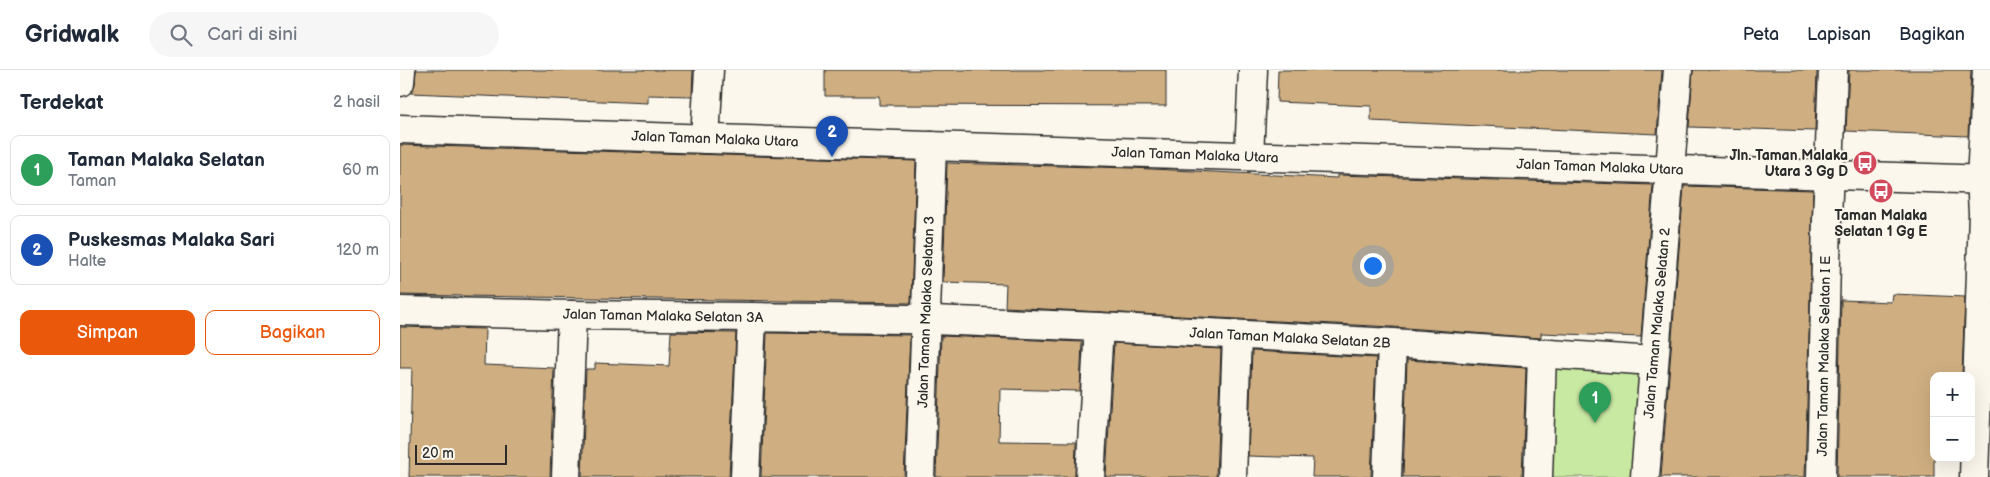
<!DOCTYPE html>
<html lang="id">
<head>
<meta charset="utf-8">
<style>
	:root { --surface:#fff; --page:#f6f6f7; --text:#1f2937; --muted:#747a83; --line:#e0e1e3; --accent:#ea580c }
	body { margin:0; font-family:"Balsamiq Sans",sans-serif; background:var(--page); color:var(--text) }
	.controls { position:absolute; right:15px; bottom:15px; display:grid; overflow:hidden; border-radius:10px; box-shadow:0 5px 20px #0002 }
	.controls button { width:45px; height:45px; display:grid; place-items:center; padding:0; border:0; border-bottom:1px solid var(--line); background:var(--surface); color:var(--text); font:25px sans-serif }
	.scale { position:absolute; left:15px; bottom:12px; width:92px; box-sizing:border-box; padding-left:5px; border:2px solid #2b2b2b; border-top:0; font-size:14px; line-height:18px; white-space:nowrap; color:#2b2b2b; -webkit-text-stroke:4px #fbf7ec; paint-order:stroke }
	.you { position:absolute; left:972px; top:195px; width:18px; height:18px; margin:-12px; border:4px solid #fff; border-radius:50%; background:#1a73e8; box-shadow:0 0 0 8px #1a73e833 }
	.badge { display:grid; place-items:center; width:32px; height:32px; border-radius:50%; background:var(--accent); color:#fff; font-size:16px; font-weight:700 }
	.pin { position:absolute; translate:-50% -41px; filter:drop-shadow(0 1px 2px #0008) }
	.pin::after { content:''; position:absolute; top:26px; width:18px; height:15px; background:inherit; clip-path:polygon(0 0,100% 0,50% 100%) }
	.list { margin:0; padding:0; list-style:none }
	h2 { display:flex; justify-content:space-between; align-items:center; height:65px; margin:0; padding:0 20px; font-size:21px }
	h2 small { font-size:16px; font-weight:400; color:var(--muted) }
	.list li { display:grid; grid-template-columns:32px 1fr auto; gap:15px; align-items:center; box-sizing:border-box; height:70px; margin:0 10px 10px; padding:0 10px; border:1px solid var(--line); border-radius:10px }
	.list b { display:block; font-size:19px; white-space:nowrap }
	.list p { margin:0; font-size:16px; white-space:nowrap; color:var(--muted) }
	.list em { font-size:16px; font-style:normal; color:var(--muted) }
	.actions { display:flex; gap:10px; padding:15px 20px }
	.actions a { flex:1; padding:11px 0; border:1px solid var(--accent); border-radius:10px; text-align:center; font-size:18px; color:var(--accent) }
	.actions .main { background:var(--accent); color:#fff }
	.icon { flex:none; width:28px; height:28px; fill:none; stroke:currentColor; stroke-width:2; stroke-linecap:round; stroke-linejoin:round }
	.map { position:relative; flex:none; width:1590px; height:407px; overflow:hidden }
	header { display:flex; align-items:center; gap:30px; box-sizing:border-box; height:70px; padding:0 25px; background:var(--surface); border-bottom:1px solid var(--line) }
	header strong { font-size:24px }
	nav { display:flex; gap:28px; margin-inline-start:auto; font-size:18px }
	.search { width:350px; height:45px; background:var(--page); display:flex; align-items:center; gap:12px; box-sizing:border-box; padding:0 18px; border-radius:28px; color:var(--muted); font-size:19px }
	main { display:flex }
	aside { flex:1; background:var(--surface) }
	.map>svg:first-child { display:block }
	.green { fill:#c8e9a2; stroke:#7a8a66 }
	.building { fill:#cfaf82; stroke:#2b2b2b }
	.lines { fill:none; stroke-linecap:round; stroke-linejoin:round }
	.street-casing { stroke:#2b2b2b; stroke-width:31 }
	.street { stroke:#fbf7ec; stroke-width:28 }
	.labels { text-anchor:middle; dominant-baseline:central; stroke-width:4; stroke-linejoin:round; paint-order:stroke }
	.street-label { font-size:14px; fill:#2b2b2b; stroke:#fbf7ec }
	.poi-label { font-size:14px; font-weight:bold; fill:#2b2b2b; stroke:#fbf7ec; text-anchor:end }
</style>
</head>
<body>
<header>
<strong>Gridwalk</strong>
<div class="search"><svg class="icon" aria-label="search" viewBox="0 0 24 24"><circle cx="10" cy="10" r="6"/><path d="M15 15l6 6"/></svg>Cari di sini</div>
<nav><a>Peta</a><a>Lapisan</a><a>Bagikan</a></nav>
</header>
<main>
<aside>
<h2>Terdekat<small>2 hasil</small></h2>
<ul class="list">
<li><span class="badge" style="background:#2e9e5b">1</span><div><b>Taman Malaka Selatan</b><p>Taman</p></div><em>60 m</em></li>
<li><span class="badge" style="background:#1a4fb4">2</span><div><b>Puskesmas Malaka Sari</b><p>Halte</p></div><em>120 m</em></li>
</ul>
<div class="actions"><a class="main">Simpan</a><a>Bagikan</a></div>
</aside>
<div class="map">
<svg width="1590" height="407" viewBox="0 0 1590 407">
	<rect width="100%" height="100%" fill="#fbf7ec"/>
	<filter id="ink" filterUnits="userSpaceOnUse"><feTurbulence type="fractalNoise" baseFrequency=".02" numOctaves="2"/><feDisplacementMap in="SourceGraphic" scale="10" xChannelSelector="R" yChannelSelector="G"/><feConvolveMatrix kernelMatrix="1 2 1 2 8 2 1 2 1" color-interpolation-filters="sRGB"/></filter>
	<g filter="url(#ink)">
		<!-- green -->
		<polygon class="green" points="1154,294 1241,299 1236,407 1148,407"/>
		<!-- building -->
		<g class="building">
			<polygon points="16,0 293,0 292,26 248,25 248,33 11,23 15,14"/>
			<polygon points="425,0 766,0 766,36 479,35 479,26 425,26"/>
			<polygon points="878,0 1262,0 1257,64 971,51 971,36 877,32"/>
			<polygon points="1293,0 1417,0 1415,61 1289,57"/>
			<polygon points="1449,0 1571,0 1568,66 1446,61"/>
			<polygon points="0,75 516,91 511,233 0,225"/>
			<polygon points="547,93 731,98 937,108 937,105 1253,115 1241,267 1141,263 1141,268 993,257 605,237 606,214 543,212"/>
			<polygon points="1284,116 1413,120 1405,407 1261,407"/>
			<polygon points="1492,224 1565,227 1562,306 1534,306 1534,407 1437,407 1441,230 1491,232"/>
			<polygon points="0,257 85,259 84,295 154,298 150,407 9,407 12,298 0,298"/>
			<polygon points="271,262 336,263 329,407 182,407 186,299 195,299 195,293 269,296"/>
			<polygon points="367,263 510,265 504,407 361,407"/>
			<polygon points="541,266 682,272 680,321 600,319 599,371 676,372 675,407 536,407"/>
			<polygon points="714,273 821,279 816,407 706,407"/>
			<polygon points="852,281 976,288 971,407 912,407 913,388 848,386"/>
			<polygon points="1007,290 1126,298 1122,407 1003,407"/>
		</g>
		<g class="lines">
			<defs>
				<g id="street">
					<polyline points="0,12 1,0"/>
					<polyline points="0,59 1590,110"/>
					<polyline points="305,69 309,0"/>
					<polyline points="849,86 853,0"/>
					<polyline points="0,241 172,245 508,249 699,257 992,273 1253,291"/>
					<polyline points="166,407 172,245"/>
					<polyline points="345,407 352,247"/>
					<polyline points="520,407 532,76"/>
					<polyline points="690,407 699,257"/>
					<polyline points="832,407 837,265"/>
					<polyline points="987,407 992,273"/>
					<polyline points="1138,407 1142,284"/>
					<polyline points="1245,407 1278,0"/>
					<polyline points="1421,407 1427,149 1433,0"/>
					<polyline points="1574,407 1583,143 1581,109 1587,0"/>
				</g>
			</defs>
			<!-- street casing -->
			<use href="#street" class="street-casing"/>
			<!-- street -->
			<use href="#street" class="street"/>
		</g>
	</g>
	<!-- icons -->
	<defs>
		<symbol id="bus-disc" viewBox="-11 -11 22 22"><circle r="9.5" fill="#d1495b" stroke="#fbf7ec"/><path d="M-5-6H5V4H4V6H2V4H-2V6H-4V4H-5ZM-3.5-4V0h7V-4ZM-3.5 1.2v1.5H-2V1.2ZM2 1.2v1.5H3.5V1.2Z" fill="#fff"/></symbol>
	</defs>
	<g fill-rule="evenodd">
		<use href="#bus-disc" x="1451" y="79" width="28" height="28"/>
		<use href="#bus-disc" x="1467" y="107" width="28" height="28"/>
	</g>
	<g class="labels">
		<!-- street labels -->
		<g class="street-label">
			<text transform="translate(315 69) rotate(2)">Jalan Taman Malaka Utara</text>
			<text transform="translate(795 85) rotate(2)">Jalan Taman Malaka Utara</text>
			<text transform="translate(1200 97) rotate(2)">Jalan Taman Malaka Utara</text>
			<text transform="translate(526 242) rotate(-88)">Jalan Taman Malaka Selatan 3</text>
			<text transform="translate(263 246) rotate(1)">Jalan Taman Malaka Selatan 3A</text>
			<text transform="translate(1257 253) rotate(-85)">Jalan Taman Malaka Selatan 2</text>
			<text transform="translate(890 268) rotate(3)">Jalan Taman Malaka Selatan 2B</text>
			<text transform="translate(1424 286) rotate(-89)">Jalan Taman Malaka Selatan I E</text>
		</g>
		<!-- poi labels -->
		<g class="poi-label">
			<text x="1448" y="85">Jln. Taman Malaka<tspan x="1448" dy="16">Utara 3 Gg D</tspan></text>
			<text x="1481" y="145" text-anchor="middle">Taman Malaka<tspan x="1481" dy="16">Selatan 1 Gg E</tspan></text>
		</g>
	</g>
</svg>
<div class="controls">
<button>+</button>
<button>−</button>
</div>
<div class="scale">20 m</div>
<div class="you"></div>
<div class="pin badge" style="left:1195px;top:353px;background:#2e9e5b">1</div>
<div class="pin badge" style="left:432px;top:87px;background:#1a4fb4">2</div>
</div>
</main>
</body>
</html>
